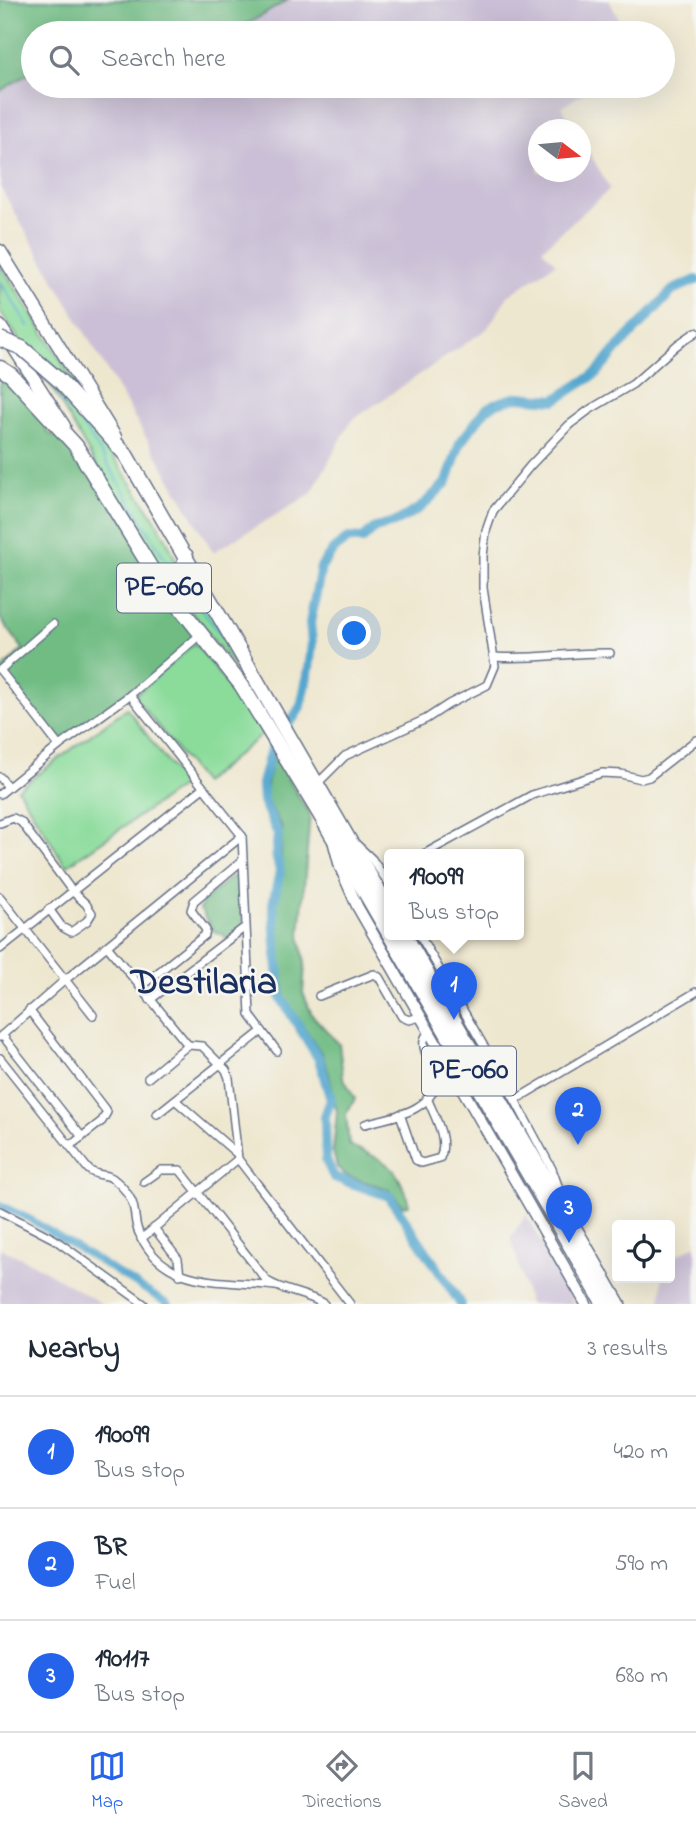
<!DOCTYPE html>
<html lang="en">
<head>
<meta charset="utf-8">
<style>
	:root { --surface:#fff; --page:#f2f2f3; --text:#1f2937; --muted:#747a83; --line:#e0e1e3; --accent:#2563eb }
	body { margin:0; font-family:"Indie Flower",sans-serif; background:var(--page); color:var(--text) }
	.controls { position:absolute; right:21px; bottom:21px; display:grid; overflow:hidden; border-radius:7px; box-shadow:0 7px 28px #0002 }
	.controls button { width:63px; height:63px; display:grid; place-items:center; padding:0; border:0; border-bottom:2px solid var(--line); background:var(--surface); color:var(--text); font:35px sans-serif }
	.compass { position:absolute; left:528px; top:119px; width:63px; height:63px; border-radius:50%; background:var(--surface); box-shadow:0 7px 28px #0002; rotate:106deg }
	.you { position:absolute; left:355px; top:634px; width:24px; height:24px; margin:-18px; border:5px solid #fff; border-radius:50%; background:#1a73e8; box-shadow:0 0 0 10px #1a73e833 }
	.badge { display:grid; place-items:center; width:46px; height:46px; border-radius:50%; background:var(--accent); color:#fff; font-size:23px; font-weight:700 }
	.pin { position:absolute; translate:-50% -58px; filter:drop-shadow(0 2px 4px #0008) }
	.pin::after { content:''; position:absolute; top:37px; width:24px; height:21px; background:inherit; clip-path:polygon(0 0,100% 0,50% 100%) }
	.popup { position:absolute; left:384px; top:849px; width:140px; height:91px; box-sizing:border-box; display:grid; place-content:center; border-radius:7px; background:var(--surface); filter:drop-shadow(0 2px 5px #0005); font-size:23px; white-space:nowrap; color:var(--muted) }
	.popup b { font-size:26px; color:var(--text) }
	.popup::after { content:''; position:absolute; left:50%; top:100%; margin-left:-14px; border:14px solid transparent; border-top-color:var(--surface) }
	.list { margin:0; padding:0; list-style:none }
	h2 { display:flex; justify-content:space-between; align-items:center; height:91px; margin:0; padding:0 28px; font-size:30px }
	h2 small { font-size:23px; font-weight:400; color:var(--muted) }
	.list li { display:grid; grid-template-columns:46px 1fr auto; gap:21px; align-items:center; box-sizing:border-box; height:112px; padding:0 28px; border-top:2px solid var(--line) }
	.list b { display:block; font-size:26px; white-space:nowrap }
	.list p { margin:0; font-size:23px; white-space:nowrap; color:var(--muted) }
	.list em { font-size:23px; font-style:normal; color:var(--muted) }
	.icon { flex:none; width:38px; height:38px; fill:none; stroke:currentColor; stroke-width:2; stroke-linecap:round; stroke-linejoin:round }
	.map { position:relative; flex:none; width:696px; height:1304px; overflow:hidden }
	.search { position:absolute; background:var(--surface); box-shadow:0 7px 28px #0002; left:21px; right:21px; top:21px; height:77px; display:flex; align-items:center; gap:18px; box-sizing:border-box; padding:0 24px; border-radius:38px; color:var(--muted); font-size:26px }
	.sheet { height:427px; background:var(--surface) }
	nav { display:flex; justify-content:space-around; align-items:center; box-sizing:border-box; height:98px; border-top:2px solid var(--line); background:var(--surface); font-size:19px; color:var(--muted) }
	nav a { display:grid; justify-items:center; gap:4px }
	nav .on { color:var(--accent) }
	.map>svg:first-child { display:block }
	.industrial { fill:#cabfd6 }
	.green { fill:#8bdc9b; stroke:#53867c; stroke-width:2 }
	.forest { fill:#70bc83; stroke:#467670; stroke-width:2 }
	.lines { fill:none; stroke-linecap:round; stroke-linejoin:round }
	.stream { stroke:#53a6ce; stroke-width:2 }
	.canal { stroke:#53a6ce; stroke-width:7 }
	.river { stroke:#53a6ce; stroke-width:10 }
	.street-casing { stroke:#656f86; stroke-width:10 }
	.secondary-casing { stroke:#656f86; stroke-width:13 }
	.primary-casing { stroke:#656f86; stroke-width:15 }
	.highway-casing { stroke:#656f86; stroke-width:17 }
	.street { stroke:#fff; stroke-width:7 }
	.secondary { stroke:#fff; stroke-width:10 }
	.primary { stroke:#fff; stroke-width:12 }
	.highway { stroke:#fff; stroke-width:14 }
	.highway-bridge-casing { stroke:#656f86; stroke-width:17; stroke-linecap:butt }
	.highway-bridge { stroke:#fff; stroke-width:14 }
	.labels { text-anchor:middle; dominant-baseline:central; stroke-width:5; stroke-linejoin:round; paint-order:stroke }
	.shield { fill:#f6f6f2; stroke:#5d6b8a; stroke-width:2 }
	.shield-label { font-size:28px; font-weight:bold; fill:#1b2f5e }
	.district-label { font-size:37px; font-weight:bold; fill:#1b2f5e; stroke:#f6f6f2 }
</style>
</head>
<body>
<div class="map">
<svg width="696" height="1304" viewBox="0 0 696 1304">
	<rect width="100%" height="100%" fill="#f6f6f2"/>
	<filter id="ink" filterUnits="userSpaceOnUse"><feTurbulence type="fractalNoise" baseFrequency=".0143" numOctaves="2"/><feDisplacementMap in="SourceGraphic" scale="14" xChannelSelector="R" yChannelSelector="G"/><feConvolveMatrix kernelMatrix="1 2 1 2 8 2 1 2 1" color-interpolation-filters="sRGB"/></filter>
	<filter id="wash" filterUnits="userSpaceOnUse"><feTurbulence type="fractalNoise" baseFrequency=".00686" numOctaves="4" result="noise"/><feDisplacementMap in="SourceGraphic" scale="28" xChannelSelector="R" yChannelSelector="G"/><feGaussianBlur stdDeviation="1.57" result="paint"/><feColorMatrix in="noise" values="0 0 0 0 0 0 0 0 0 0 0 0 0 0 0 0 0 1.4 0 .05"/><feComposite in="paint" operator="in"/></filter>
	<g filter="url(#wash)">
		<rect width="100%" height="100%" fill="#eee7cf"/>
		<!-- industrial -->
		<g class="industrial">
			<polygon points="275,0 609,0 626,33 219,33"/>
			<polygon points="33,72 33,86 594,86 562,107 575,129 538,130 538,172 580,172 581,138 610,189 542,249 556,263 508,296 487,329 351,421 311,494 213,552 0,187 0,92"/>
			<polygon points="526,1215 574,1304 529,1304 511,1237"/>
			<polygon points="696,1245 696,1304 661,1304 662,1278 670,1278 670,1259"/>
			<polygon points="0,1248 32,1263 102,1304 0,1304"/>
		</g>
		<!-- green -->
		<g class="green">
			<path d="M0,264c29,45 58,90 85,137 6,11 9,24 15,35 16,28 77,106 77,134l-13,4 -21,-27 -93,-162 -50,-74z"/>
			<polygon points="187,571 273,718 271,719 241,675 170,585 181,583"/>
			<polygon points="195,643 264,733 203,783 134,696"/>
			<polygon points="127,708 184,785 66,866 18,789"/>
		</g>
		<!-- forest -->
		<g class="forest">
			<polygon points="0,0 288,0 232,33 119,33 113,22 95,33 33,33 33,71 0,91"/>
			<polygon points="0,368 41,407 48,433 76,446 201,634 130,695 59,745 1,670 23,649 0,618"/>
			<path d="M275,758l35,56 -10,121 5,29 -2,29 9,22 27,29 4,33 12,22 -9,15 3,31c37,17 49,18 60,60l-6,1 -15,-17 -41,-13 -10,-9 -4,-16 4,-39 -8,-38 -7,-20 -37,-56 -9,-83 2,-28 5,-15 -2,-15 1,-29 -17,-31 6,-34z"/>
			<polygon points="232,876 238,880 244,925 225,939 224,935 214,932 200,909 203,901"/>
		</g>
		<g class="lines">
			<!-- stream -->
			<g class="stream">
				<polyline points="0,281 29,327"/>
				<polyline points="61,402 75,414 102,455 172,570"/>
				<polyline points="181,584 226,641"/>
				<polyline points="230,649 249,681"/>
			</g>
			<!-- canal -->
			<polyline class="canal" points="0,1205 30,1219 168,1304"/>
			<!-- river -->
			<polyline class="river" points="461,1304 389,1196 334,1177 326,1160 325,1116 331,1100 319,1059 280,996 273,904 280,871 276,855 278,834 263,801 262,784 270,753 280,732 294,717 301,706 309,669 312,643 310,623 321,567 334,549 349,538 363,539 375,528 394,523 420,508 447,482 460,443 486,409 497,403 518,397 555,400 597,373 617,349 673,290 696,280"/>
		</g>
	</g>
	<g filter="url(#ink)">
		<g class="lines">
			<defs>
				<g id="street">
					<path d="M495,657c39,3 76,-5 115,-4"/>
					<polyline points="0,670 59,746"/>
					<polyline points="0,670 53,624"/>
					<polyline points="130,695 242,836"/>
					<polyline points="0,777 8,787"/>
					<polyline points="317,784 345,756 426,719 449,704 487,685 495,666 483,588 483,556 486,531 493,511 530,466 569,425 589,410 633,384 677,345 696,332"/>
					<polyline points="0,794 59,746 130,695 201,634"/>
					<polyline points="0,823 13,818 21,822 72,891 86,904 92,913 87,921 71,932 62,927 49,909"/>
					<polyline points="242,836 250,1015 277,1051"/>
					<polyline points="354,842 372,859 389,884"/>
					<polyline points="424,854 532,795 602,773 621,774 641,779 649,777 696,740"/>
					<polyline points="0,897 93,1015"/>
					<polyline points="419,934 515,1100 552,1169 561,1194"/>
					<polyline points="107,946 188,1045"/>
					<polyline points="0,949 203,788"/>
					<polyline points="140,987 205,935 206,930 191,910 194,901 243,860"/>
					<polyline points="319,996 374,974 379,977 402,1017 409,1020 420,1017"/>
					<polyline points="150,1000 245,927"/>
					<polyline points="29,1010 107,1112 102,1121 70,1146"/>
					<polyline points="2,1035 82,1137"/>
					<polyline points="0,1037 65,980 242,836"/>
					<polyline points="188,1045 202,1046 226,1070 229,1078 238,1159 350,1304"/>
					<path d="M0,1058l88,111c9,9 20,3 28,12 6,5 13,14 16,21 4,10 2,21 7,31 26,57 84,46 136,53"/>
					<polyline points="148,1078 188,1045"/>
					<polyline points="175,1100 236,1153"/>
					<polyline points="515,1100 696,992"/>
					<polyline points="157,1114 262,1031"/>
					<path d="M400,1114l16,46 6,3 18,-5c9,-18 -6,-43 -13,-60"/>
					<path d="M365,1124c16,-5 34,-7 49,-15 49,-27 -7,-57 15,-77"/>
					<path d="M144,1182l17,-12h19l87,111c17,11 39,12 57,23"/>
					<polyline points="0,1211 54,1239 144,1304"/>
					<polyline points="154,1228 178,1259 180,1275"/>
					<polyline points="141,1239 238,1159"/>
				</g>
				<polyline id="secondary" points="334,844 340,867 357,906 586,1304"/>
				<g id="primary">
					<polyline points="0,251 115,437"/>
					<polyline points="0,326 64,426"/>
				</g>
				<g id="highway">
					<polyline points="0,368 11,375 76,446 157,578 242,686 318,811 604,1304"/>
					<polyline points="60,381 126,455 389,909"/>
					<path d="M157,578c17,2 27,-5 29,-22"/>
					<polyline points="404,934 618,1304"/>
				</g>
			</defs>
			<!-- street casing -->
			<use href="#street" class="street-casing"/>
			<!-- secondary casing -->
			<use href="#secondary" class="secondary-casing"/>
			<!-- primary casing -->
			<use href="#primary" class="primary-casing"/>
			<!-- highway casing -->
			<use href="#highway" class="highway-casing"/>
			<!-- street -->
			<use href="#street" class="street"/>
			<!-- secondary -->
			<use href="#secondary" class="secondary"/>
			<!-- primary -->
			<use href="#primary" class="primary"/>
			<!-- highway -->
			<use href="#highway" class="highway"/>
			<defs>
				<polyline id="highway-bridge" points="0,339 22,348 60,381"/>
			</defs>
			<!-- highway-bridge casing -->
			<use href="#highway-bridge" class="highway-bridge-casing"/>
			<!-- highway-bridge -->
			<use href="#highway-bridge" class="highway-bridge"/>
		</g>
	</g>
	<g class="labels">
		<!-- shield labels -->
		<g class="shield">
			<rect x="117" y="563.5" width="94" height="49" rx="5"/>
			<rect x="422" y="1046.5" width="94" height="49" rx="5"/>
		</g>
		<g class="shield-label">
			<text x="164" y="588">PE-060</text>
			<text x="469" y="1071">PE-060</text>
		</g>
		<!-- district labels -->
		<g class="district-label">
			<text x="204" y="984">Destilaria</text>
		</g>
	</g>
</svg>
<div class="controls">
<button><svg class="icon" aria-label="locate" viewBox="0 0 24 24"><circle cx="12" cy="12" r="6"/><path d="M12 2v4M12 18v4M2 12h4M18 12h4"/></svg></button>
</div>
<svg class="compass" viewBox="-18 -18 36 36"><path d="M0-13l5 13h-10z" fill="#e53935"/><path d="M0 13l5-13h-10z" fill="#747a83"/></svg>
<div class="you"></div>
<div class="pin badge" style="left:454px;top:1020px">1</div>
<div class="popup"><b>190099</b>Bus stop</div>
<div class="pin badge" style="left:578px;top:1145px">2</div>
<div class="pin badge" style="left:569px;top:1243px">3</div>
<div class="search"><svg class="icon" aria-label="search" viewBox="0 0 24 24"><circle cx="10" cy="10" r="6"/><path d="M15 15l6 6"/></svg>Search here</div>
</div>
<section class="sheet">
<h2>Nearby<small>3 results</small></h2>
<ul class="list">
<li><span class="badge">1</span><div><b>190099</b><p>Bus stop</p></div><em>420 m</em></li>
<li><span class="badge">2</span><div><b>BR</b><p>Fuel</p></div><em>590 m</em></li>
<li><span class="badge">3</span><div><b>190117</b><p>Bus stop</p></div><em>680 m</em></li>
</ul>
</section>
<nav>
<a class="on"><svg class="icon" aria-label="map" viewBox="0 0 24 24"><path d="M3 6l6-2 6 2 6-2v14l-6 2-6-2-6 2zM9 4v14M15 6v14"/></svg>Map</a>
<a><svg class="icon" aria-label="directions" viewBox="0 0 24 24"><path d="M12 3l9 9-9 9-9-9zM9 14v-3h6M13 9l2 2-2 2"/></svg>Directions</a>
<a><svg class="icon" aria-label="saved" viewBox="0 0 24 24"><path d="M7 4h10v16l-5-4-5 4z"/></svg>Saved</a>
</nav>
</body>
</html>
